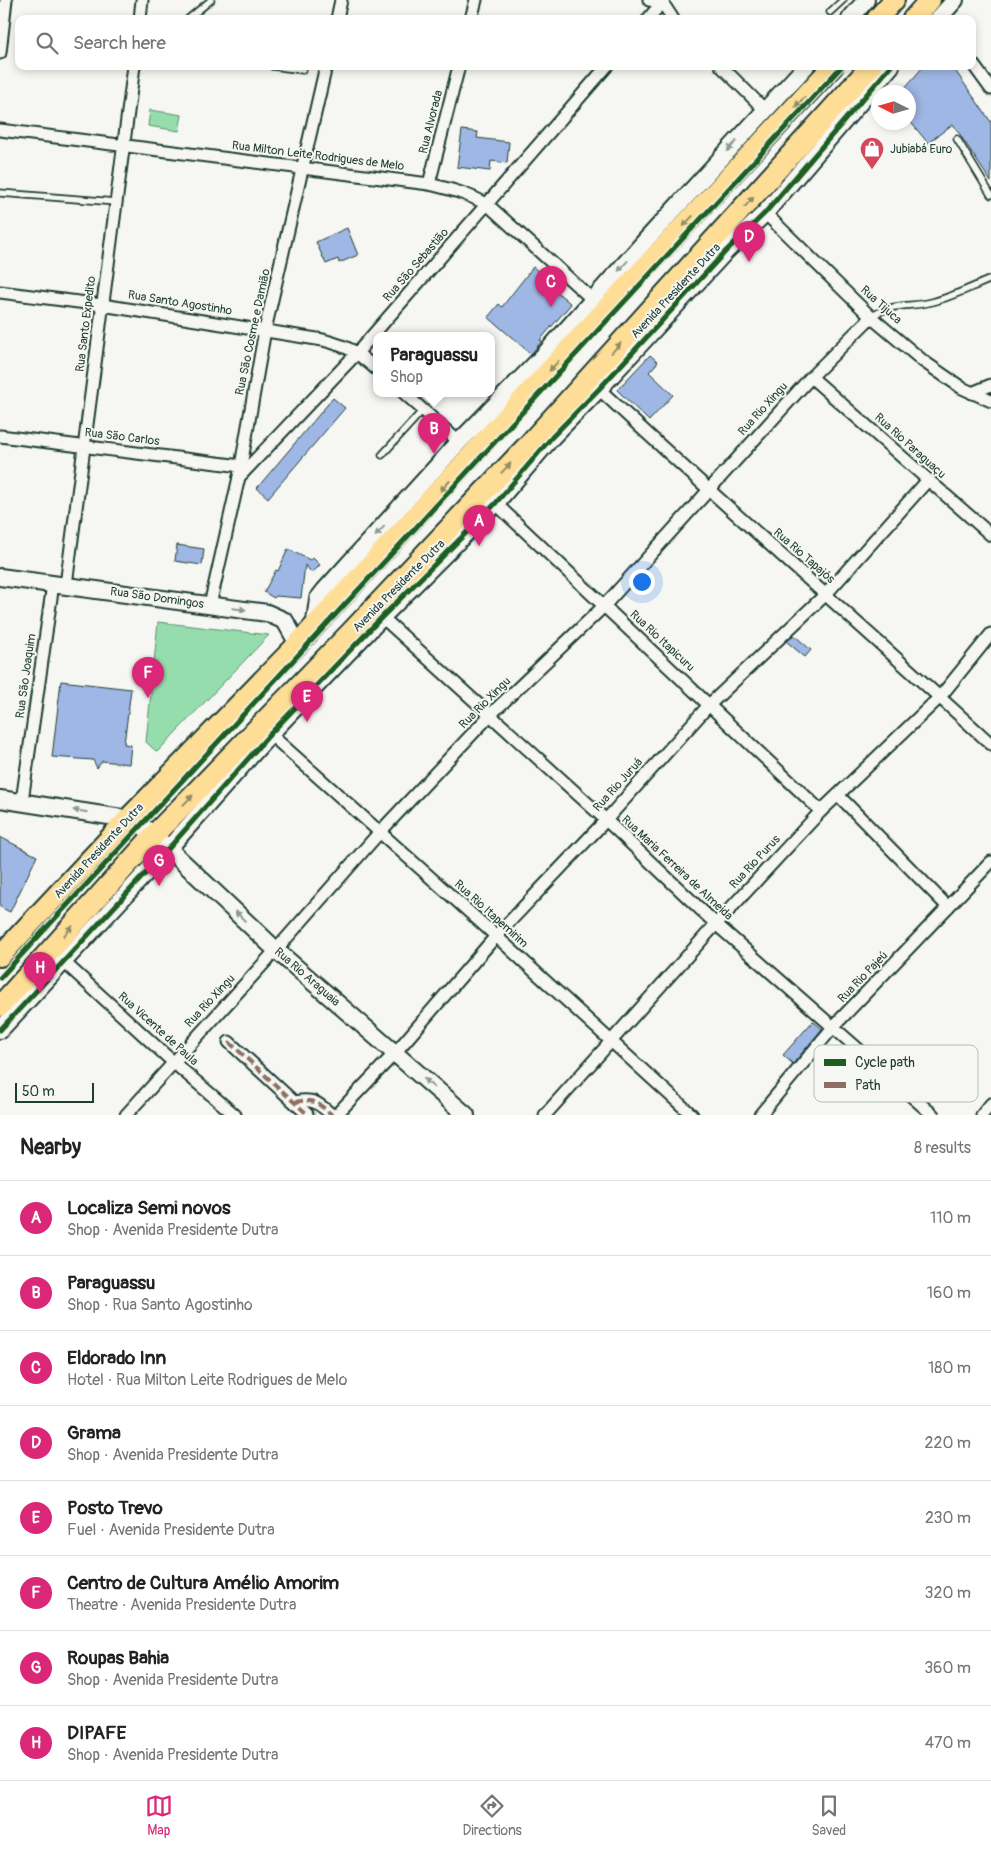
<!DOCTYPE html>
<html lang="en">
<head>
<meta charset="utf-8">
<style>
	:root { --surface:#fff; --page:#f6f6f6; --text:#222; --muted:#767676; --line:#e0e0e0; --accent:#db2777 }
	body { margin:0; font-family:Pangolin,sans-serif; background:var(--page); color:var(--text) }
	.compass { position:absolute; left:871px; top:85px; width:45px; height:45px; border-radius:50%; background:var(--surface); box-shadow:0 2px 8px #0003; rotate:275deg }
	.scale { position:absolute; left:15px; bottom:12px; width:79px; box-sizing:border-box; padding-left:5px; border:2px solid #1f3d34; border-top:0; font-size:14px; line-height:18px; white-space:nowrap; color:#1f3d34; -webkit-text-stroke:4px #f6f6f2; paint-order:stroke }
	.you { position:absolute; left:641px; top:581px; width:18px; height:18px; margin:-12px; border:4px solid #fff; border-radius:50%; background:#1a73e8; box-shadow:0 0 0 8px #1a73e833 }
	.badge { display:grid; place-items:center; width:32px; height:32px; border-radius:50%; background:var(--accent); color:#fff; font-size:16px; font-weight:700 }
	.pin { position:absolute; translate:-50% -41px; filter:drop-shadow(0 1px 2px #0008) }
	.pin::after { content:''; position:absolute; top:26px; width:18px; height:15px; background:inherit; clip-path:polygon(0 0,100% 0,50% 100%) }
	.popup { position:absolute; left:373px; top:332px; width:122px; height:65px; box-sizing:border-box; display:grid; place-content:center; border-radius:10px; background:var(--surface); filter:drop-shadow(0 1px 4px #0005); font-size:16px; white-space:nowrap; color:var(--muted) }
	.popup b { font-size:19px; color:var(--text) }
	.popup::after { content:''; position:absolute; left:50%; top:100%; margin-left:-10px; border:10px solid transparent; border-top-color:var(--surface) }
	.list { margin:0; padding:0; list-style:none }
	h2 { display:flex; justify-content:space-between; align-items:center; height:65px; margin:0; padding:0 20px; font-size:21px }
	h2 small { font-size:16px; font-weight:400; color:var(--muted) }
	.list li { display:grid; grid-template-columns:32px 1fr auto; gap:15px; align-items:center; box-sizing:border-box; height:75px; padding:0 20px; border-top:1px solid var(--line) }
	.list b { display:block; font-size:19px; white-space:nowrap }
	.list p { margin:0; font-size:16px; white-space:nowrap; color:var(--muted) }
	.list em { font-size:16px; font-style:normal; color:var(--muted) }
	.icon { flex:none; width:28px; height:28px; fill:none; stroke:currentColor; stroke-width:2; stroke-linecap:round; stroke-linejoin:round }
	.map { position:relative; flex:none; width:991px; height:1115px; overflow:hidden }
	.search { position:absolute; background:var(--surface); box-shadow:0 2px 8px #0003; left:15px; right:15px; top:15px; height:55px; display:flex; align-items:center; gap:12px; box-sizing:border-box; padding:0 18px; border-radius:10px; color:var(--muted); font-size:19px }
	.sheet { height:665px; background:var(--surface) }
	nav { display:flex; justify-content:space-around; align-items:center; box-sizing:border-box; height:70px; border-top:1px solid var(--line); background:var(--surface); font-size:14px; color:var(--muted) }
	nav a { display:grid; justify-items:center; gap:2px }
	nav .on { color:var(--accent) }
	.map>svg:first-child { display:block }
	.green { fill:#95ddac; stroke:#5a8d70 }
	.building { fill:#9fb7e4; stroke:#1f3d34 }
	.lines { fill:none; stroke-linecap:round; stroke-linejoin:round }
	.lane-casing { stroke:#1f3d34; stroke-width:9 }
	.street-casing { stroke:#1f3d34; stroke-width:15 }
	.secondary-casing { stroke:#1f3d34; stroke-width:20 }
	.highway-casing { stroke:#1f3d34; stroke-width:24 }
	.lane { stroke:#f6f6f2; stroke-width:5.5 }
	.street { stroke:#f6f6f2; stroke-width:11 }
	.secondary { stroke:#f6f6f2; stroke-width:16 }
	.highway { stroke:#fedd96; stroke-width:20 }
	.quiet { stroke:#8d6e63; stroke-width:4; stroke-dasharray:8 4; stroke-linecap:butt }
	.cycleway-casing { stroke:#f6f6f2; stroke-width:8 }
	.cycleway { stroke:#1b5e20; stroke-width:5 }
	.oneway { fill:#8e8d65 }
	.oneway2 { fill:#8a9a93 }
	.labels { text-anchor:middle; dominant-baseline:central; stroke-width:4; stroke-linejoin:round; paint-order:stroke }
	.street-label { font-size:12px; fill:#1f3d34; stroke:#f6f6f2 }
	.poi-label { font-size:12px; fill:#1f3d34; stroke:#f6f6f2; text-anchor:start }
	.key { fill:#f6f6f2; stroke:#b6beb9; stroke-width:1 }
	.key-label { font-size:14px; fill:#1f3d34 }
</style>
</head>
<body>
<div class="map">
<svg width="991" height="1115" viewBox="0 0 991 1115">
	<rect width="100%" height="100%" fill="#f6f6f2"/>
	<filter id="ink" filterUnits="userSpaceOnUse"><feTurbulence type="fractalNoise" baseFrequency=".02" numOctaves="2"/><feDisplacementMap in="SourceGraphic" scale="10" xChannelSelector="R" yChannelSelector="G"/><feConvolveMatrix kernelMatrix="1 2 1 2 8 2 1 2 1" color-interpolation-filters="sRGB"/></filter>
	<g filter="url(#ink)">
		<!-- green -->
		<g class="green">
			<polygon points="150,110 182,115 179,131 148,126"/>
			<polygon points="158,622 269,635 157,752 146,742"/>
		</g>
		<!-- building -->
		<g class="building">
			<polygon points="924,66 952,66 991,122 991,182 953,124 928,143 908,119 908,92 901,92"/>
			<polygon points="462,130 478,132 477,138 509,142 507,163 491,161 490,171 457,167"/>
			<polygon points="347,228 358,255 339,263 338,259 326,264 316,242"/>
			<polygon points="533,267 544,276 542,279 571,304 540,340 542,341 531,354 488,317 499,304 502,307"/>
			<polygon points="650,355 658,362 649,372 673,395 649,421 617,390"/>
			<polygon points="333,398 345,408 268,498 257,488"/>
			<polygon points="177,545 204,549 202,565 175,561"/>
			<polygon points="288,549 310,560 313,558 320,565 312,573 305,565 301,598 276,596 274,598 264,592 276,570 278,571"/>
			<polygon points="794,635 811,650 805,657 787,642"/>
			<polygon points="61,681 131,689 124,744 131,745 129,764 102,761 97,768 93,760 52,757"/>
			<polygon points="0,837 37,856 10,912 0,907"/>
			<polygon points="813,1021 822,1029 793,1064 783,1055"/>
			<polygon points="919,1048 931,1056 915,1081 903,1073"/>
		</g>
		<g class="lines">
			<defs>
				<g id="lane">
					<polyline points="830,12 843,0"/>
					<polyline points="188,19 211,0"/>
					<polyline points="272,66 303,70"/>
					<polyline points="957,139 991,195"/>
					<polyline points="0,193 116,202"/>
					<path d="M871,317c22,-15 37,-9 61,-15 20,-5 40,-15 59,-23"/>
					<polyline points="382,455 423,410"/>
				</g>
				<g id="street">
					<polyline points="649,0 662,2 673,19"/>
					<polyline points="140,19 142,0"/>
					<polyline points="337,19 341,0"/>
					<polyline points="471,19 476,0"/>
					<polyline points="648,19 664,0"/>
					<polyline points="0,53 6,0"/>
					<polyline points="972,63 991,89"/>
					<polyline points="721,66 765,110"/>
					<path d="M0,130l429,54c21,5 40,10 59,21l105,95"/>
					<polyline points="429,184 459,66"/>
					<polyline points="765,213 871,317 923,361 962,388 991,401"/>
					<path d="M0,292l102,13 221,35c26,7 33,11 53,29"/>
					<polyline points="811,377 991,535"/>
					<path d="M599,389c129,120 262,236 392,355"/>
					<polyline points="404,393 459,442"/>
					<polyline points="972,393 991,385"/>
					<polyline points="0,436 241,466"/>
					<polyline points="239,477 358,352 607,66"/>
					<polyline points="492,500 821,811"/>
					<polyline points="66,585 134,66"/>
					<polyline points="210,605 239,477 265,330 326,66"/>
					<polyline points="382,617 606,820 716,924 933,1115"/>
					<polyline points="270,734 496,936 692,1115"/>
					<polyline points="838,795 948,907"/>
					<polyline points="22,801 53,584"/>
					<polyline points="64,962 173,1062 235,1115"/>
					<polyline points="229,1042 307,1114"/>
					<path d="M295,1102c19,-4 23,1 37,13"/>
					<polyline points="126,1115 276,950 379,833 491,714 604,606 811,377 871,317"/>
					<polyline points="336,1115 395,1053 496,936 606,820 709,705 826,594 928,480"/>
					<polyline points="545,1115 716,924 821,811 940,697 991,634"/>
					<polyline points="760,1115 834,1026 991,862"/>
					<polyline points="982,1115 991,1104"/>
				</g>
				<g id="secondary">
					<polyline points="850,19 866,0"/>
					<polyline points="938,19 955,0"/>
					<polyline points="0,577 267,613 285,621 298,644"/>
					<polyline points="314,628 318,599 325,590 459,442 543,356 647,239 806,66"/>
					<polyline points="0,799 128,819 141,825 154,835 276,950 466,1115"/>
					<polyline points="0,1030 169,848 270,734 382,617 495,504 552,437 599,389 726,251 765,213 891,66"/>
				</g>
				<g id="highway">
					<polyline points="877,19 894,0"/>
					<polyline points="913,19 930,0"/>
					<polyline points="0,956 128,819 298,644 605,310 833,66"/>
					<polyline points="0,1006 154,835 352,631 529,444 871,66"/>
				</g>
			</defs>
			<!-- lane casing -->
			<use href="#lane" class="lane-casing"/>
			<!-- street casing -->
			<use href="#street" class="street-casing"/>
			<!-- secondary casing -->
			<use href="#secondary" class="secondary-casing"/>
			<!-- highway casing -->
			<use href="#highway" class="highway-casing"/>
			<!-- lane -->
			<use href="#lane" class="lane"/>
			<!-- street -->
			<use href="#street" class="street"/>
			<!-- secondary -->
			<use href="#secondary" class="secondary"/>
			<!-- highway -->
			<use href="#highway" class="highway"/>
			<!-- quiet -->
			<g class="quiet">
				<polyline points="229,1042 307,1114"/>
				<path d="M295,1102c19,-4 23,1 37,13"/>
			</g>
			<defs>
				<g id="cycleway">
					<polyline points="0,978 842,66"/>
					<polyline points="0,1030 169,848 270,734 382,617 495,504 552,437 599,389 726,251 765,213 891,66"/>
				</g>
			</defs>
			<!-- cycleway casing -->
			<use href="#cycleway" class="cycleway-casing"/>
			<!-- cycleway -->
			<use href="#cycleway" class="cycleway"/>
		</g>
		<!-- one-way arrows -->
		<defs><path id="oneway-solid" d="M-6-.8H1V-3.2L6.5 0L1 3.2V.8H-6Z" transform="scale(1.25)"/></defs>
		<g class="oneway">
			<use href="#oneway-solid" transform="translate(800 102) rotate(133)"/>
			<use href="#oneway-solid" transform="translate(749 202) rotate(-48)"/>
			<use href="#oneway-solid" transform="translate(688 221) rotate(133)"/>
			<use href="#oneway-solid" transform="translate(616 348) rotate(-48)"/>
			<use href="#oneway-solid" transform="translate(554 366) rotate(132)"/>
			<use href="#oneway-solid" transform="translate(506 468) rotate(-46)"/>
			<use href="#oneway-solid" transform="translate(445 486) rotate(133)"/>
			<use href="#oneway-solid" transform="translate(188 800) rotate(-46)"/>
			<use href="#oneway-solid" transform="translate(68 931) rotate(-48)"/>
		</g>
		<g class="oneway2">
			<use href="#oneway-solid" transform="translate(732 146) rotate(132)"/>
			<use href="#oneway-solid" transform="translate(623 266) rotate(132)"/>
			<use href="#oneway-solid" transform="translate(380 531) rotate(132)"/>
			<use href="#oneway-solid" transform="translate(239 609) rotate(7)"/>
			<use href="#oneway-solid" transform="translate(80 811) rotate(-171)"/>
			<use href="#oneway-solid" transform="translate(240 916) rotate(-136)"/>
			<use href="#oneway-solid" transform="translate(429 1083) rotate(-139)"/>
		</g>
	</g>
	<!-- icons -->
	<defs>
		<symbol id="shop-pin" viewBox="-11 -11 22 30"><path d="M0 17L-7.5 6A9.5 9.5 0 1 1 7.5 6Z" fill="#d1495b" stroke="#f6f6f2"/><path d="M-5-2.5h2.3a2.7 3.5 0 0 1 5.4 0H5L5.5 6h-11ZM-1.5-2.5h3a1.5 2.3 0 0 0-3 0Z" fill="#fff"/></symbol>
	</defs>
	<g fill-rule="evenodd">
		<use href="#shop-pin" x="858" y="135" width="28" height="38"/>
	</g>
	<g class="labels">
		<!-- street labels -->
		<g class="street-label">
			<text transform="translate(431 122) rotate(-76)">Rua Alvorada</text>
			<text transform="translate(318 156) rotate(7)">Rua Milton Leite Rodrigues de Melo</text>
			<text transform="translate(416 265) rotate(-49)">Rua São Sebastião</text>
			<text transform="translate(676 291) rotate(-47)">Avenida Presidente Dutra</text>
			<text transform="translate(180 303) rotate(9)">Rua Santo Agostinho</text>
			<text transform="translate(881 305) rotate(42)">Rua Tijuca</text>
			<text transform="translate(86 324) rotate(-83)">Rua Santo Expedito</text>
			<text transform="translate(253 332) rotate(-78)">Rua São Cosme e Damião</text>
			<text transform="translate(763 409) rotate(-48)">Rua Rio Xingu</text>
			<text transform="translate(122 437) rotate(7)">Rua São Carlos</text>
			<text transform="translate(910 446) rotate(42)">Rua Rio Paraguaçu</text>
			<text transform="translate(804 556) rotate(41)">Rua Rio Tapajós</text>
			<text transform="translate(399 586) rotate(-45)">Avenida Presidente Dutra</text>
			<text transform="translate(157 598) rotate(8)">Rua São Domingos</text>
			<text transform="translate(662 641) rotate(43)">Rua Rio Itapicuru</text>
			<text transform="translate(26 676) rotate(-82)">Rua São Joaquim</text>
			<text transform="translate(485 703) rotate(-45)">Rua Rio Xingu</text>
			<text transform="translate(618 785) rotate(-48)">Rua Rio Juruá</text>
			<text transform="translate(99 851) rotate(-47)">Avenida Presidente Dutra</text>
			<text transform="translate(755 862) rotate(-47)">Rua Rio Purus</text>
			<text transform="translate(677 868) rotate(43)">Rua Maria Ferreira de Almeida</text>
			<text transform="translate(491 914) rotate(42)">Rua Rio Itapemirim</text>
			<text transform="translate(307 977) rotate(41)">Rua Rio Araguaia</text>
			<text transform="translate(863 977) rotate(-46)">Rua Rio Pajeú</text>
			<text transform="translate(210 1001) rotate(-47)">Rua Rio Xingu</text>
			<text transform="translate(158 1029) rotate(42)">Rua Vicente de Paula</text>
		</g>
		<!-- poi labels -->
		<g class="poi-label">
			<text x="890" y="149">Jubiabá Euro</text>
		</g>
	</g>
	<!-- legend -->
	<rect x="814" y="1045" width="164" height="57" rx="8" class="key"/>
	<rect x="824" y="1059" width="22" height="7" fill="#1b5e20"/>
	<rect x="824" y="1082" width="22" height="6" fill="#8d6e63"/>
	<g class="key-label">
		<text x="855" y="1067">Cycle path</text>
		<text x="855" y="1090">Path</text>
	</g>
</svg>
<svg class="compass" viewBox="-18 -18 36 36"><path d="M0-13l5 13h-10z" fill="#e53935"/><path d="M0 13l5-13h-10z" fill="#767676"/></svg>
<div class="scale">50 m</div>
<div class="you"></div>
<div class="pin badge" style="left:479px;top:546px">A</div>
<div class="pin badge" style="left:434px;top:454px">B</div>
<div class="popup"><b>Paraguassu</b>Shop</div>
<div class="pin badge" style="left:551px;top:307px">C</div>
<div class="pin badge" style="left:749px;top:262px">D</div>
<div class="pin badge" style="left:307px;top:722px">E</div>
<div class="pin badge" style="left:148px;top:698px">F</div>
<div class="pin badge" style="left:159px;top:886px">G</div>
<div class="pin badge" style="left:40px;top:993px">H</div>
<div class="search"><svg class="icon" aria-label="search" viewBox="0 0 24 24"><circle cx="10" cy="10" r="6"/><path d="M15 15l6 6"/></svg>Search here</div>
</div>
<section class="sheet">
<h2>Nearby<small>8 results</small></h2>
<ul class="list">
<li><span class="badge">A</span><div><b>Localiza Semi novos</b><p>Shop · Avenida Presidente Dutra</p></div><em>110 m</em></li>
<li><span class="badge">B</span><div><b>Paraguassu</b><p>Shop · Rua Santo Agostinho</p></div><em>160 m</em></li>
<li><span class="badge">C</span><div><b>Eldorado Inn</b><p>Hotel · Rua Milton Leite Rodrigues de Melo</p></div><em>180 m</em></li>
<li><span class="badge">D</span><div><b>Grama</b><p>Shop · Avenida Presidente Dutra</p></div><em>220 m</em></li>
<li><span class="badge">E</span><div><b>Posto Trevo</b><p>Fuel · Avenida Presidente Dutra</p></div><em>230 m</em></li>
<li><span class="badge">F</span><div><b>Centro de Cultura Amélio Amorim</b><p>Theatre · Avenida Presidente Dutra</p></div><em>320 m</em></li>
<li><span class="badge">G</span><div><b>Roupas Bahia</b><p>Shop · Avenida Presidente Dutra</p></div><em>360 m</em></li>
<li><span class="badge">H</span><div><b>DIPAFE</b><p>Shop · Avenida Presidente Dutra</p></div><em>470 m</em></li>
</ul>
</section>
<nav>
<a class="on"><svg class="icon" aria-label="map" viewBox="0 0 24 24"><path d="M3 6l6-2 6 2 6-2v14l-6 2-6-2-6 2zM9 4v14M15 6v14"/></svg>Map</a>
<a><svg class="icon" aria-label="directions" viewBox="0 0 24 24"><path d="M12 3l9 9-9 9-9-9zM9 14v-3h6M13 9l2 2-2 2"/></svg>Directions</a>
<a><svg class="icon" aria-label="saved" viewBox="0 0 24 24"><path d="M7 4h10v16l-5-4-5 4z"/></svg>Saved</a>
</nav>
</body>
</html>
